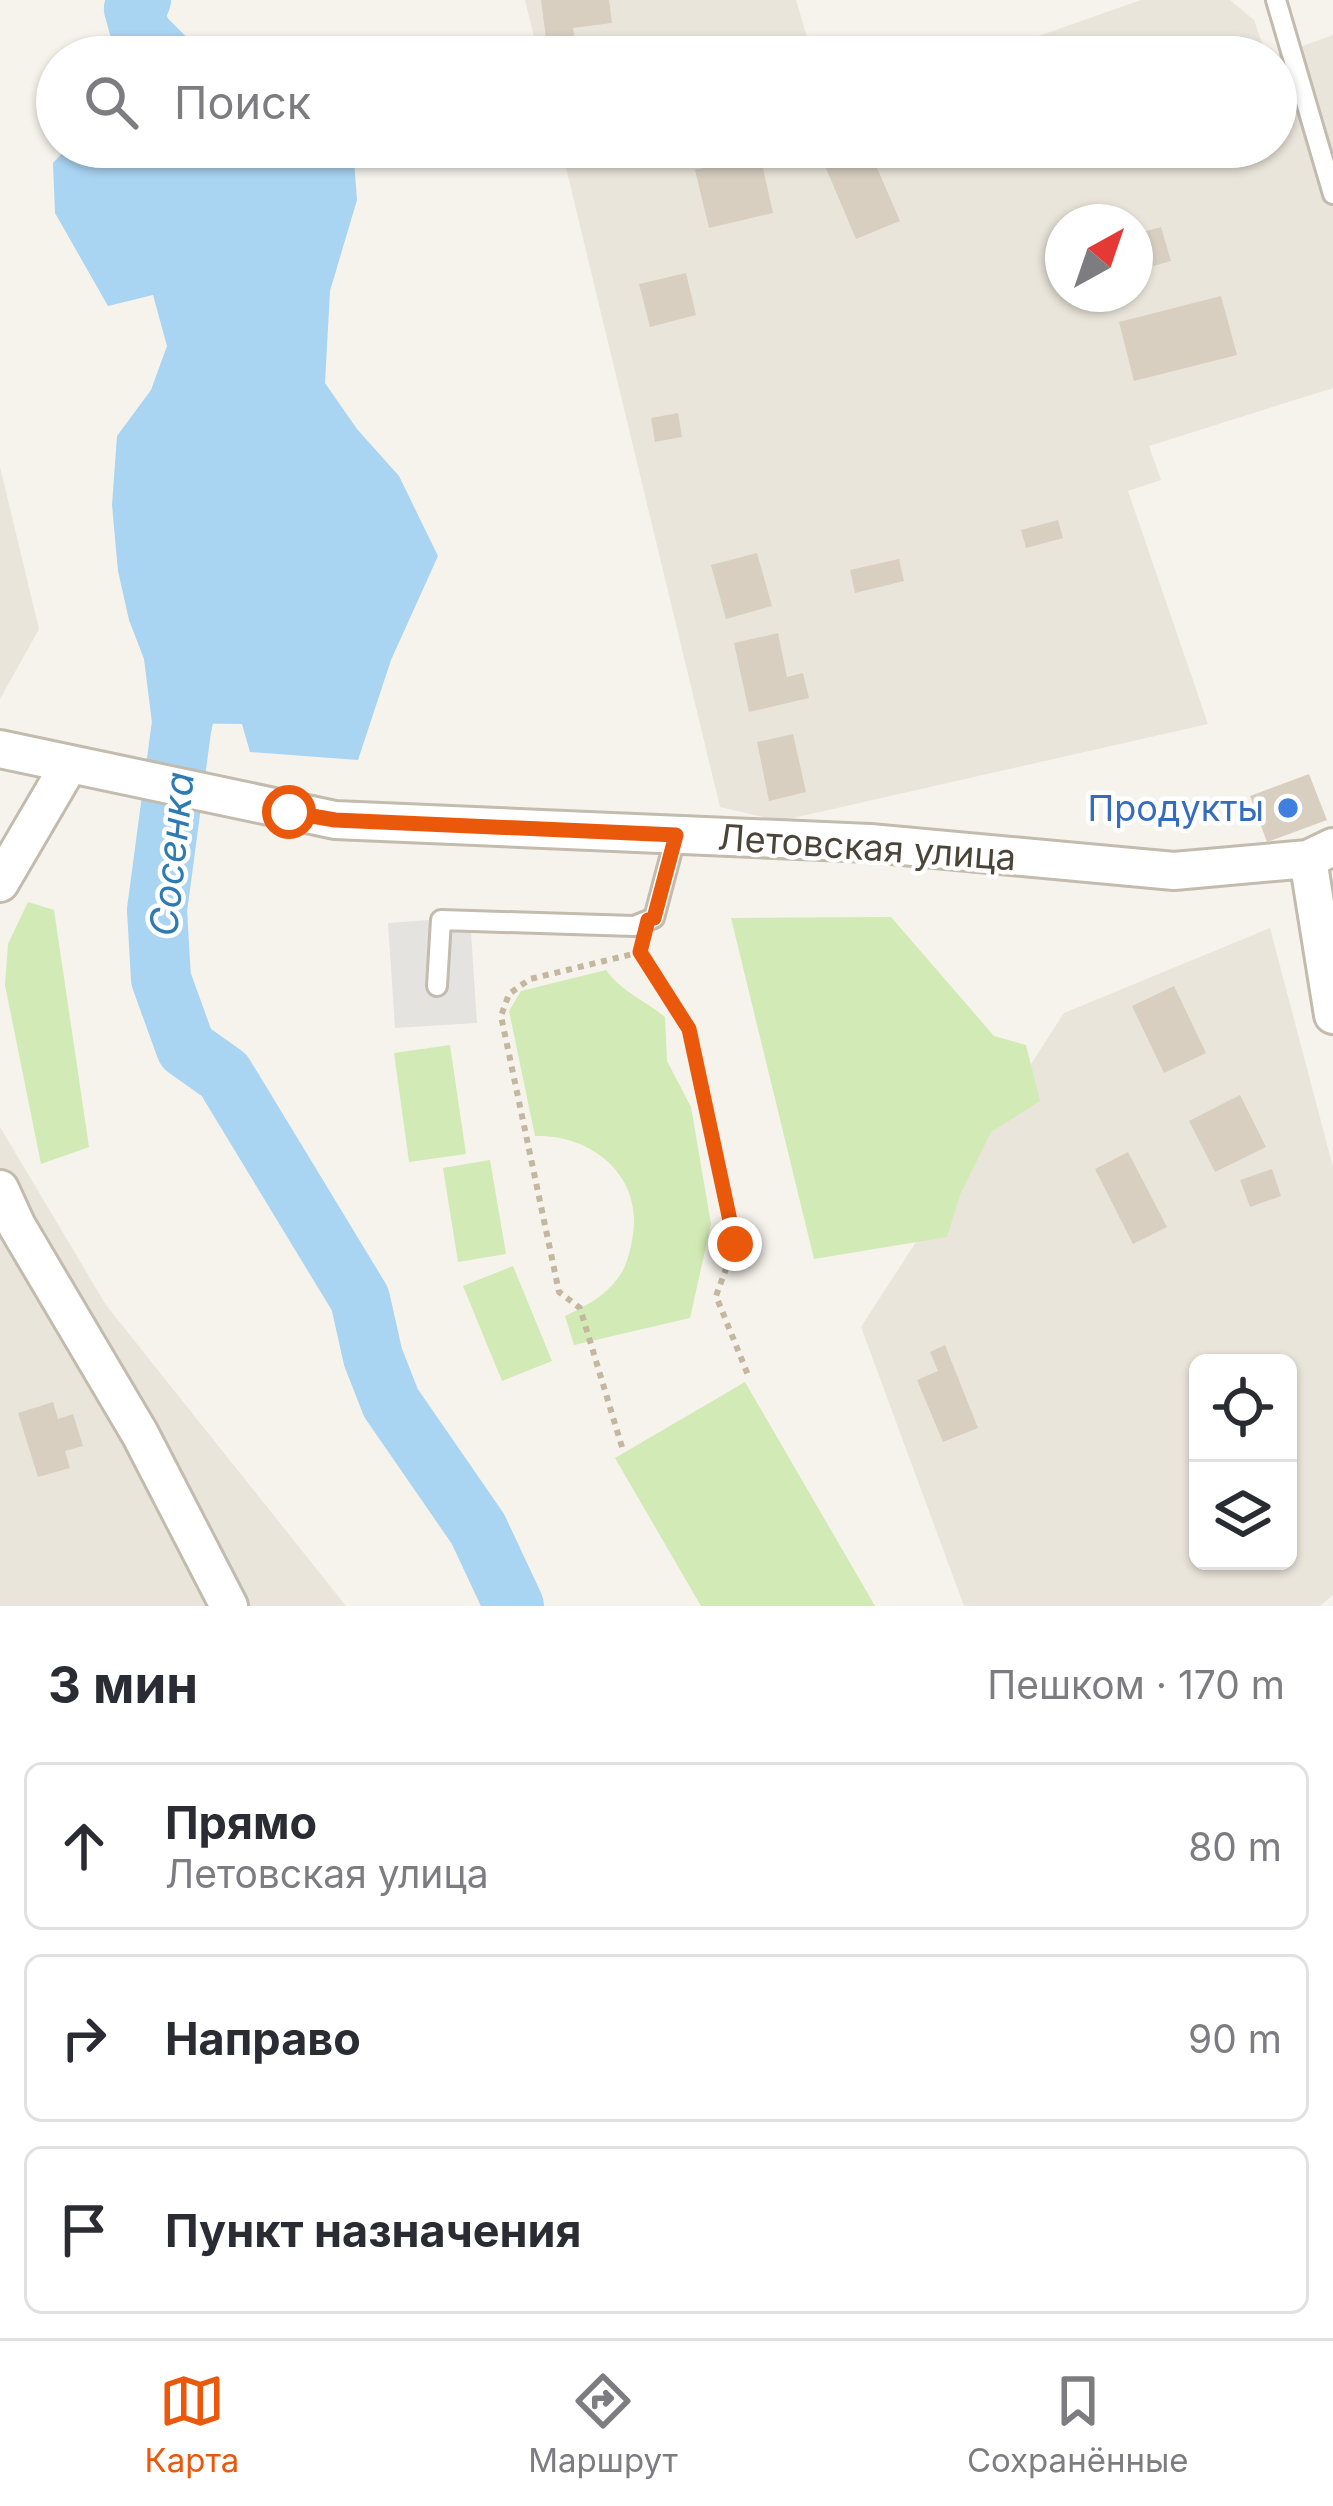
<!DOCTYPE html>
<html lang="ru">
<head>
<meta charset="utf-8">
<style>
	:root { --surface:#fff; --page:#f7f7f7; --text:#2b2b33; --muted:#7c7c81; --line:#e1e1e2; --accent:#ea580c }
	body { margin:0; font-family:Inter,sans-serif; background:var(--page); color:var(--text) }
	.controls { position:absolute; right:36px; bottom:36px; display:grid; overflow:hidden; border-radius:18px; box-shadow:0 3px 9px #0004 }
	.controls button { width:108px; height:108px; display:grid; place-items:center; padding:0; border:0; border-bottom:3px solid var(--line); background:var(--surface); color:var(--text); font:60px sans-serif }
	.compass { position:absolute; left:1045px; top:204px; width:108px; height:108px; border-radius:50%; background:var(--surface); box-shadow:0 3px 9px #0004; rotate:40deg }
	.stop { position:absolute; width:36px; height:36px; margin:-27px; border:9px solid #ea580c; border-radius:50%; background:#fff }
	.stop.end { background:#ea580c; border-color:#fff; box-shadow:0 3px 12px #0008 }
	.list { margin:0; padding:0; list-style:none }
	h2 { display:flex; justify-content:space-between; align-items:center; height:156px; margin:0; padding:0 48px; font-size:51px }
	h2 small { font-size:39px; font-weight:400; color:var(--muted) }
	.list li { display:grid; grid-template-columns:78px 1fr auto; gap:36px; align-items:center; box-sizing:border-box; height:168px; margin:0 24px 24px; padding:0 24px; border:3px solid var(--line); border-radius:18px }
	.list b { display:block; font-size:45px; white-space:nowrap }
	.list p { margin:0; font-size:39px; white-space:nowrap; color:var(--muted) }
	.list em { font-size:39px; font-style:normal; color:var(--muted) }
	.icon { flex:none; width:66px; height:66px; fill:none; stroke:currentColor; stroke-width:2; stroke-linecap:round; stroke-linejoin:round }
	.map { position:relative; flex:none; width:1333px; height:1606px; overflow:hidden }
	.search { position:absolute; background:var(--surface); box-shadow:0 3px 9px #0004; left:36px; right:36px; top:36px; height:132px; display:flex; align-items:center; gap:30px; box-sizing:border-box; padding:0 42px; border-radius:66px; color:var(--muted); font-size:45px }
	.sheet { height:732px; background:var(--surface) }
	nav { display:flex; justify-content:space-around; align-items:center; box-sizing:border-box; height:168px; border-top:3px solid var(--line); background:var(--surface); font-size:33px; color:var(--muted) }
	nav a { display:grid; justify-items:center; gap:6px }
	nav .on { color:var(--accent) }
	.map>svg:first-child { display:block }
	.residential { fill:#eae5da; fill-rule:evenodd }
	.green { fill:#d2eab5 }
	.parking { fill:#e5e3e0 }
	.water { fill:#a9d4f2 }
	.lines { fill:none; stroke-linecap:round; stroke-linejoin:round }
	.river { stroke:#a9d4f2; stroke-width:60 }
	.building { fill:#d8cfc1 }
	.lane-casing { stroke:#c2bbae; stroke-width:24 }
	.street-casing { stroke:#c2bbae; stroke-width:42 }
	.path { stroke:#c4b79f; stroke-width:6; stroke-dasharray:6 6; stroke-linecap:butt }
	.lane { stroke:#fff; stroke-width:18 }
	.street { stroke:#fff; stroke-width:36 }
	.route { stroke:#ea580c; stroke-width:15 }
	.shop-dot { fill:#3f7fe0; stroke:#fff; stroke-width:4.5 }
	.labels { text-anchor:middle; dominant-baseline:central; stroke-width:9; stroke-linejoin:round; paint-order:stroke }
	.shop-label { font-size:36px; fill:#366cbe; stroke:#fff; text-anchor:end }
	.street-label { font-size:36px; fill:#4b4439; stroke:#fff }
	.water-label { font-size:39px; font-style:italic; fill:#2e7ab2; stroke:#fff }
</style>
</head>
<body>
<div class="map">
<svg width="1333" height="1606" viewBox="0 0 1333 1606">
	<rect width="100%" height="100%" fill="#f6f3ec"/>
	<!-- residential -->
	<g class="residential">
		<polygon points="525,0 796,0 813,57 539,57"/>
		<polygon points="1141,0 1230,0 1254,20 1267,57 979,57"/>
		<path d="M1333,35v353l-184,58 12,34 -33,11 80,233 -428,97 -60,-14 -159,-660h715v-90h-4zM1063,222h72v72h-72z"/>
		<polygon points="0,467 39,629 0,699"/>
		<path d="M1270,928l63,239v428l-13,11h-356l-103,-279 203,-314zM1198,1363h90v198h-90z"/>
		<polygon points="0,1127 106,1305 346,1606 0,1606"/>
	</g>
	<!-- green -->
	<g class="green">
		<polygon points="28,902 54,910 89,1147 41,1164 5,985 8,944"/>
		<polygon points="891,917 994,1036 1026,1045 1040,1101 991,1132 960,1195 947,1237 814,1259 731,918"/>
		<path d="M606,970c17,23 37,29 59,47l2,44 24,46 20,117 -21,94 -116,27 -9,-29c21,-10 39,-19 53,-38 9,-11 13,-30 15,-44 9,-59 -42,-100 -98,-98l-26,-125 12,-20z"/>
		<polygon points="450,1045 466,1154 409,1162 394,1053"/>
		<polygon points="490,1160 506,1254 458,1262 443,1168"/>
		<polygon points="513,1266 552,1361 502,1381 463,1286"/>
		<polygon points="745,1382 875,1606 701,1606 615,1458"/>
	</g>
	<!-- parking -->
	<polygon class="parking" points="470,917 477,1023 395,1028 388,923"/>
	<!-- water -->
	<polygon class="water" points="68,147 353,147 357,200 330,291 325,383 357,429 399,476 438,556 391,660 358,760 250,752 242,724 152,723 144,659 129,620 118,571 112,505 117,436 151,390 167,346 153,295 108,306 55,213 53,163"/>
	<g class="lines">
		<!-- river -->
		<g class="river">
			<polyline points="141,0 134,9 141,34 164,57"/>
			<polyline points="198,644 181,730 157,910 161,979 186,1048 224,1075 360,1299 373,1357 391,1403 478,1529 514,1606"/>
		</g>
	</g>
	<!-- building -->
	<g class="building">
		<polygon points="541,0 609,0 612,23 573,28 575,42 547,46"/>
		<polygon points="868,147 900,221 856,239 825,166"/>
		<polygon points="760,155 773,213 709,228 695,170"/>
		<polygon points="1161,227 1171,261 1136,271 1135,234"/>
		<polygon points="686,273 696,315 650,327 639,284"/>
		<polygon points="1221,296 1237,355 1134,381 1119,322"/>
		<polygon points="678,413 682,437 655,442 651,418"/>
		<polygon points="1058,520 1063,538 1026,548 1021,530"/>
		<polygon points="757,553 772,606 726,619 711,565"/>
		<polygon points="899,559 904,581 855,593 850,570"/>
		<polygon points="778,633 787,677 803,673 809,698 749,712 734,643"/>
		<polygon points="793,734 806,792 769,801 757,742"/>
		<polygon points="1309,774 1327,820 1267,842 1250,796"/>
		<polygon points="1174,986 1206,1053 1164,1073 1132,1006"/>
		<polygon points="1240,1095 1266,1147 1215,1172 1189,1121"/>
		<polygon points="1128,1152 1167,1227 1133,1244 1095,1169"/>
		<polygon points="1272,1169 1281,1196 1250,1207 1240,1180"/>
		<polygon points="945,1345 978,1428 943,1442 917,1380 938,1371 930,1352"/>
		<polygon points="53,1402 58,1419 73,1414 83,1446 65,1451 70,1468 38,1477 18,1413"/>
	</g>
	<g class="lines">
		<defs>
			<g id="lane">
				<polyline points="1276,0 1333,194"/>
				<polyline points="437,986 441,920 634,926 654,918 676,835"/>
			</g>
			<g id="street">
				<polyline points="0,749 335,820 870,843 1174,871 1308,859 1333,847"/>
				<polyline points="1308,859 1333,1015"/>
				<polyline points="0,883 69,765"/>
				<polyline points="0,1189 17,1226 140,1434 229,1606"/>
			</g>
		</defs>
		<!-- lane casing -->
		<use href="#lane" class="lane-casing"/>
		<!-- street casing -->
		<use href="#street" class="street-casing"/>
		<!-- path -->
		<g class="path">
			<polyline points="640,952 689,1029 712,1124 735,1244 716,1296 748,1375"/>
			<polyline points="622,1447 580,1308 559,1292 501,1016 509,994 530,979 633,954"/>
		</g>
		<!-- lane -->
		<use href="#lane" class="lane"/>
		<!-- street -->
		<use href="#street" class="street"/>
	</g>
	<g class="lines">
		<!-- route -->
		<polyline class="route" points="289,812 335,820 676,835 654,918 648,920 640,952 689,1029 735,1244"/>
	</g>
	<!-- markers -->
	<circle class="shop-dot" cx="1288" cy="808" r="12"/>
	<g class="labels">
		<!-- shop labels -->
		<g class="shop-label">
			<text x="1264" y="808">Продукты</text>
		</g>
		<!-- street labels -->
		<g class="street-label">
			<text transform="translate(867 847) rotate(4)">Летовская улица</text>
		</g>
		<!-- water labels -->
		<g class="water-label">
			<text transform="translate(171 854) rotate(-84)">Сосенка</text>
		</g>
	</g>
</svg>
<div class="controls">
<button><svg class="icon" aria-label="locate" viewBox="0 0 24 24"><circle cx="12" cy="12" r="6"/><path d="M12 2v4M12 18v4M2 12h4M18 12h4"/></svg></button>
<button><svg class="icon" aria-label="layers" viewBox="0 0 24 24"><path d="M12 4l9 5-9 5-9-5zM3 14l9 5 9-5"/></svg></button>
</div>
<svg class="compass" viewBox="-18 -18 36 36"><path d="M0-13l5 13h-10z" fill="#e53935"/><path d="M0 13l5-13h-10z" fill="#7c7c81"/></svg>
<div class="stop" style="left:289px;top:812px"></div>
<div class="stop end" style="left:735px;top:1244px"></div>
<div class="search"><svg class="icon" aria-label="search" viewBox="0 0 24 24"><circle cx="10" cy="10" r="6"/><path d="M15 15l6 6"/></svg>Поиск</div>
</div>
<section class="sheet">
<h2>3 мин<small>Пешком · 170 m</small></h2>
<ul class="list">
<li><svg class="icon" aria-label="ahead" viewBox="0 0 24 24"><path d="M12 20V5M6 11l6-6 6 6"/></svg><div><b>Прямо</b><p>Летовская улица</p></div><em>80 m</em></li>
<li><svg class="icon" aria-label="right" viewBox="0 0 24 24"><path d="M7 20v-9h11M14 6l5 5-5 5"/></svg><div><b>Направо</b></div><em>90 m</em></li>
<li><svg class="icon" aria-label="arrive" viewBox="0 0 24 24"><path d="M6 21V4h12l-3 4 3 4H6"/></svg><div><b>Пункт назначения</b></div></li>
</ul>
</section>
<nav>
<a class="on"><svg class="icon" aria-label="map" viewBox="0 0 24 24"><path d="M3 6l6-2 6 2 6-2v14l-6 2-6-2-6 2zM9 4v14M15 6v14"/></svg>Карта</a>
<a><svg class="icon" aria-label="directions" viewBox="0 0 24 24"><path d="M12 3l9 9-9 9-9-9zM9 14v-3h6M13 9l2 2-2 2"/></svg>Маршрут</a>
<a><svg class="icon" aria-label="saved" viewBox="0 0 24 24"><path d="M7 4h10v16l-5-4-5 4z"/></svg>Сохранённые</a>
</nav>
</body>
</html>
